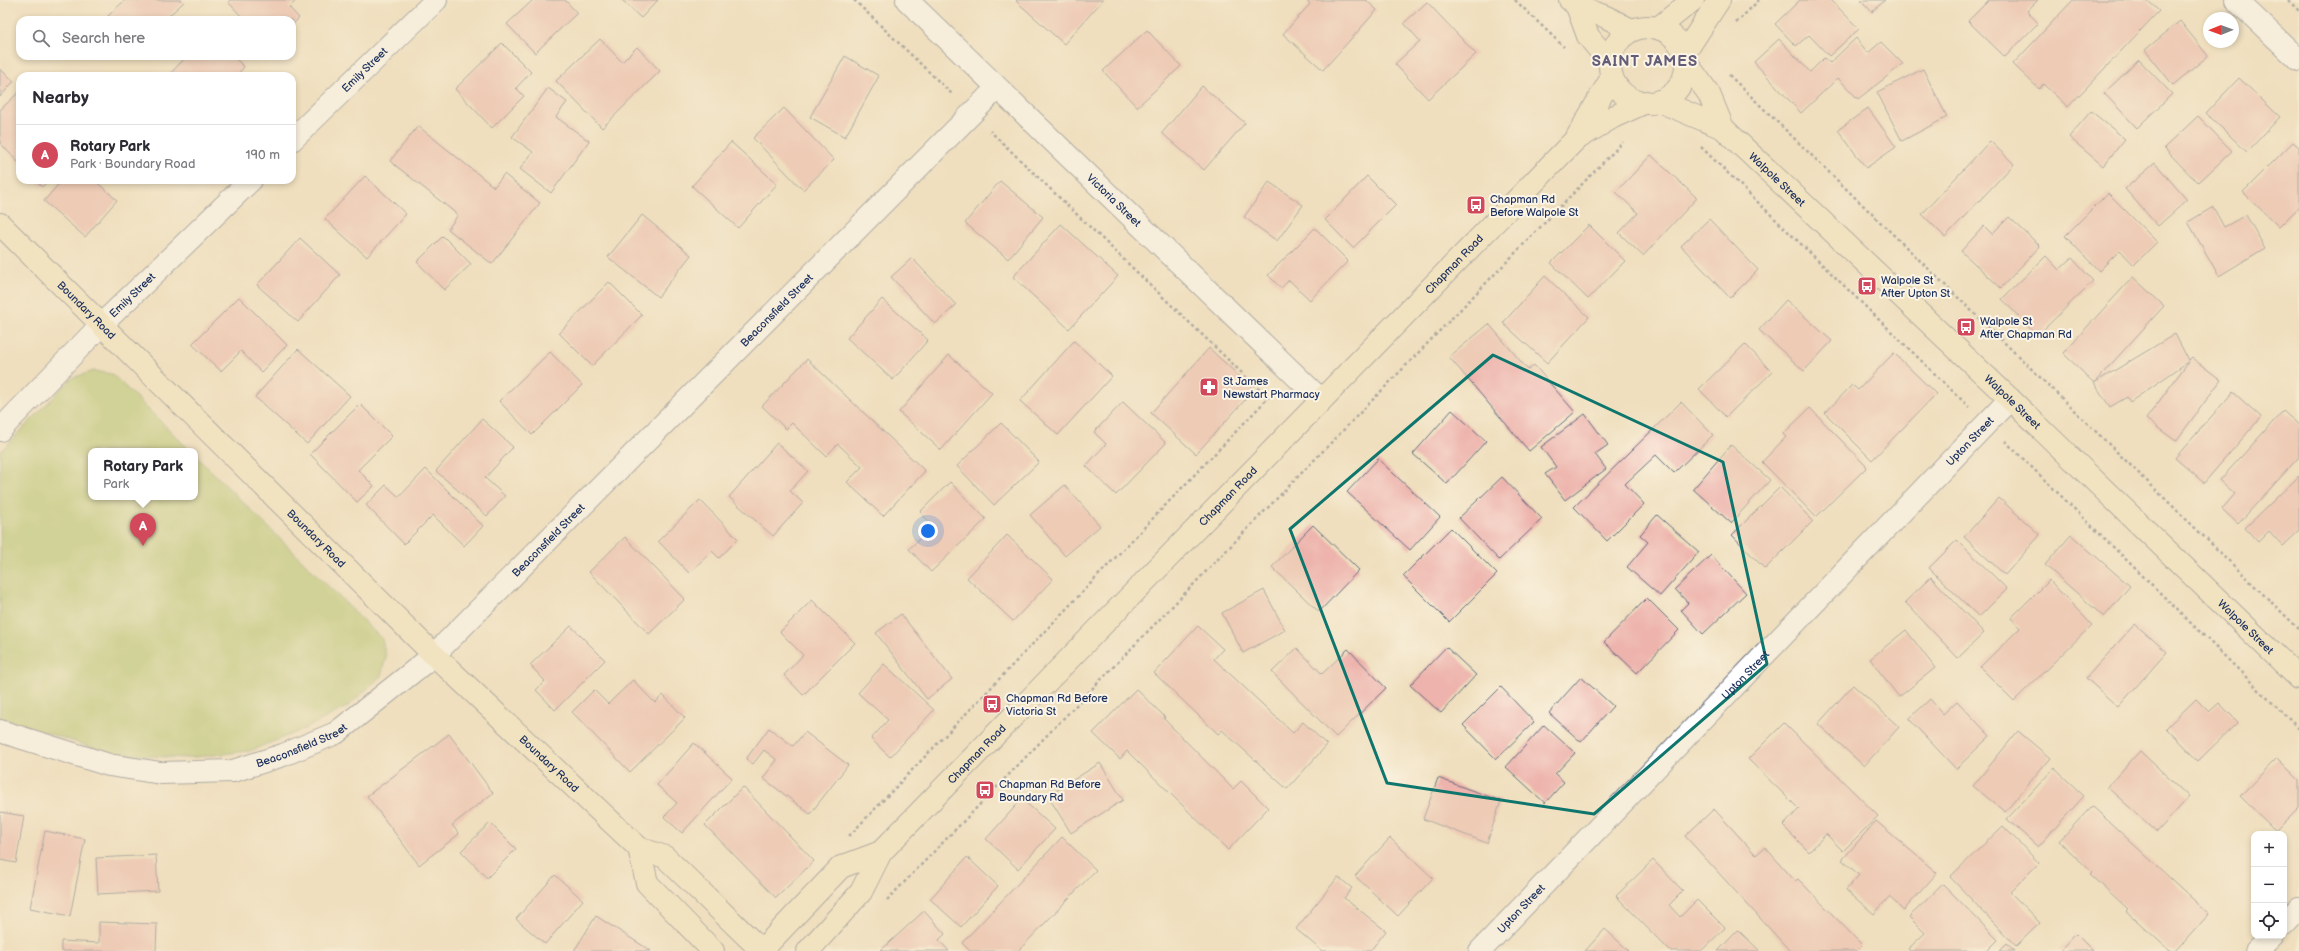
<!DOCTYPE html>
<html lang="en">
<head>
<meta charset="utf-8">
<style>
	:root { --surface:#fff; --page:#f7f7f7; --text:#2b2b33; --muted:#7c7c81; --line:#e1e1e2; --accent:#d1495b }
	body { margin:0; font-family:"Balsamiq Sans",sans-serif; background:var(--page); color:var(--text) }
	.controls { position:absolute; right:12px; bottom:12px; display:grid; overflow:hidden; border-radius:8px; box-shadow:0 2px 6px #0003 }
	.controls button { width:36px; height:36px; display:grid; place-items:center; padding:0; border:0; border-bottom:1px solid var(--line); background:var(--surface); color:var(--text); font:20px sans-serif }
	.compass { position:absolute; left:2203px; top:12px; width:36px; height:36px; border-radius:50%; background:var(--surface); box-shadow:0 2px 6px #0003; rotate:269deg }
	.you { position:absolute; left:928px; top:531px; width:14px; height:14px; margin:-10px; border:3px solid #fff; border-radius:50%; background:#1a73e8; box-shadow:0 0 0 6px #1a73e833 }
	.badge { display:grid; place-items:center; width:26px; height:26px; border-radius:50%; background:var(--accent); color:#fff; font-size:13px; font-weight:700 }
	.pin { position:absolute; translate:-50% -33px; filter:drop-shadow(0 1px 2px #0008) }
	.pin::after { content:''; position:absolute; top:21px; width:14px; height:12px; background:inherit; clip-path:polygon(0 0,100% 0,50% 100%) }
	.popup { position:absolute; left:88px; top:448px; width:110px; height:52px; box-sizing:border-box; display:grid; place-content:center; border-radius:8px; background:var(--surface); filter:drop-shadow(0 1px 3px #0005); font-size:13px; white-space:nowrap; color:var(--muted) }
	.popup b { font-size:15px; color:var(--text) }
	.popup::after { content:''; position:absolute; left:50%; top:100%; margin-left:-8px; border:8px solid transparent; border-top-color:var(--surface) }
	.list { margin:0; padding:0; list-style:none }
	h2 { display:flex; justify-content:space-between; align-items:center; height:52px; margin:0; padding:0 16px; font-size:17px }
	h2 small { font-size:13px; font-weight:400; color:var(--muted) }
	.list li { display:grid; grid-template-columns:26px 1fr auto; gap:12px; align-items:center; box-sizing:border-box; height:60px; padding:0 16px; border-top:1px solid var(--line) }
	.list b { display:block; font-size:15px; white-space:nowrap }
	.list p { margin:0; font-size:13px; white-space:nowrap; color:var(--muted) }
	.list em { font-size:13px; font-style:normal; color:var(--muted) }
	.icon { flex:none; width:22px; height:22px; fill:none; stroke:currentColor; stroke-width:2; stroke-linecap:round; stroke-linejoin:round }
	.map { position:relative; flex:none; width:2299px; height:951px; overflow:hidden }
	.search { position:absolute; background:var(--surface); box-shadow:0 2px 6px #0003; left:16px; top:16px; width:280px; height:44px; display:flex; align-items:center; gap:10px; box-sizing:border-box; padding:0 14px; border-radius:12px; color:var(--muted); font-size:15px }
	.panel { position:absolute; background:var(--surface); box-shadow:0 2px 6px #0003; left:16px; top:72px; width:280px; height:112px; border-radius:12px }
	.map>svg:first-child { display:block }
	.green { fill:#adc367; stroke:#647962 }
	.building { fill:#edb3ac }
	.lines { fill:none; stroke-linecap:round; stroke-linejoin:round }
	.street-casing { stroke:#656d80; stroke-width:24 }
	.secondary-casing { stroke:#656d80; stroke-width:24 }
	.path { stroke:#656d80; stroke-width:2.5; stroke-dasharray:3 3; stroke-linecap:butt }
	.street { stroke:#fff; stroke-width:22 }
	.secondary { stroke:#f7e9c3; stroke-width:22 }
	.marked { fill:none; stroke:#0f766e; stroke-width:3; stroke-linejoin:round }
	.labels { text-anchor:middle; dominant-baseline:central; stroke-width:4; stroke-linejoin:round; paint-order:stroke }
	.street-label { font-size:11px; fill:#1b2f5e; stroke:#fcf5e5 }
	.poi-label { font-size:11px; fill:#1b2f5e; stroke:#fcf5e5; text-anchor:start }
	.district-label { font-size:15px; font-weight:bold; letter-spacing:1px; fill:#645d79; stroke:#fcf5e5 }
</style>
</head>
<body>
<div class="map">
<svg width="2299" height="951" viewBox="0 0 2299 951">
	<rect width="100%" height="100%" fill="#fcf5e5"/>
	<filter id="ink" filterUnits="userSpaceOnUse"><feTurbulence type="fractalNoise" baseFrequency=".025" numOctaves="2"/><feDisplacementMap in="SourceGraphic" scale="8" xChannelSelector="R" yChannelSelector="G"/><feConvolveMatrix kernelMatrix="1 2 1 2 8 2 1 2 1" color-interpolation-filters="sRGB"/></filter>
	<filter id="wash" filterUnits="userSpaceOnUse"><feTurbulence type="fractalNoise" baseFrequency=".012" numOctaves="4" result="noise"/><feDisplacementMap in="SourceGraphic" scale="16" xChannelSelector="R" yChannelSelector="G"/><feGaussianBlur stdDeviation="0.9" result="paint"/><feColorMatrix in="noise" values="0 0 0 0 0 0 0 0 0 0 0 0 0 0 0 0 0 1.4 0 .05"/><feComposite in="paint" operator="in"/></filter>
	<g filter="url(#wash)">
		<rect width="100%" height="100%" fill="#efdfbe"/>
		<!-- green -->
		<polygon class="green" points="94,371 112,374 191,451 91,451 91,497 195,497 195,455 382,639 386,657 381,676 347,707 304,729 250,751 187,758 113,754 0,718 0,452 72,378"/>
		<g id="blocks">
			<!-- building -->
			<g class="building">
				<polygon points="125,0 182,0 184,2 164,20 112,20 108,16"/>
				<polygon points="230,0 297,0 289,7 299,18 292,25 292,20 245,20 228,2"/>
				<polygon points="533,0 565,0 577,13 535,53 507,24"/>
				<polygon points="622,0 658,0 641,18"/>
				<polygon points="1017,0 1103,0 1064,44 1016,1"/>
				<polygon points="1306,0 1366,0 1377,10 1323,70 1283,34 1310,4"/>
				<polygon points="1800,0 1831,0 1859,29 1829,56 1809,35 1796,46 1775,24"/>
				<polygon points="1861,0 1885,0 1872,12"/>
				<polygon points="1989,0 2038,0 2027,11 2038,23 2005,57 1968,21"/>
				<polygon points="2073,0 2147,0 2159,11 2068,107 2043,84 2039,89 2013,64"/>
				<polygon points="1427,2 1476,54 1428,99 1395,64 1420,41 1404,23"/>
				<polygon points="2180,21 2208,56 2173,85 2145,50"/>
				<polygon points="1147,30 1181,66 1137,107 1103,71"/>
				<polygon points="1856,38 1868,53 1881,42 1903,64 1858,99 1838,78 1801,113 1754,62 1779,39 1810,72 1824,58 1830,63"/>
				<polygon points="600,39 622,62 637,47 660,71 602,128 556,81"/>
				<polygon points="502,43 531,72 516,88 524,96 492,128 455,89"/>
				<polygon points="187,56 233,56 244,67 236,76 168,76"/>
				<polygon points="845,56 879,76 845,137 810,117"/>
				<polygon points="2139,60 2172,94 2137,128 2104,93"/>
				<polygon points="0,69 14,81 0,97"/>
				<polygon points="1923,69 1947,117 1902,141 1877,92"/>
				<polygon points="2239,78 2280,117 2247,152 2206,113"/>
				<polygon points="1202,86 1245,123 1204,170 1162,133"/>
				<polygon points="548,88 567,102 556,117 589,141 551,193 520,169 533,152 512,137"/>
				<polygon points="20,91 20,164 0,143 0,110"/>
				<polygon points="784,108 834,160 803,190 753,138"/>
				<polygon points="1868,108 1896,147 1866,168 1838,130"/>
				<polygon points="2091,111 2125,139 2103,166 2069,137"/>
				<polygon points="2198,116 2232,151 2198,183 2164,148"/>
				<polygon points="418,126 494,187 504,174 540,203 492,264 448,229 458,215 390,161"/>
				<polygon points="1990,141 2014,164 1945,237 1922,214"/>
				<polygon points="731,142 777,184 738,228 692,186"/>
				<polygon points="2293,142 2299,147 2299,207 2279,227 2243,192"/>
				<polygon points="1651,155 1697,198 1643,256 1619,233 1638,213 1616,192"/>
				<polygon points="2155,163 2187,200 2158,226 2125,189"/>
				<polygon points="365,176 406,214 367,257 325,219"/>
				<polygon points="1367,176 1396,205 1353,248 1325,220"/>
				<polygon points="35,180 49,180 42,187"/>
				<polygon points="62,180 94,180 117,200 85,237 44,201"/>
				<polygon points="1000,181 1043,217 1008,259 965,223"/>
				<polygon points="1269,182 1303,205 1277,241 1244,217"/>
				<polygon points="2108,193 2157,242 2134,265 2120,250 2099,271 2065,236"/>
				<polygon points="2213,207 2224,227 2246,215 2265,248 2219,276 2188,222"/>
				<polygon points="642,215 691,255 658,297 608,257"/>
				<polygon points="2009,217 2040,246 2001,288 1961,251 1984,226 1992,234"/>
				<polygon points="1709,219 1758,270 1730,298 1681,246"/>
				<polygon points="1061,224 1118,276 1069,329 1013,277"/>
				<polygon points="1589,225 1625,261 1588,299 1551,263"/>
				<polygon points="1315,228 1348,261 1310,300 1289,280 1281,288 1268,275"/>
				<polygon points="443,236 471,264 444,290 417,262"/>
				<polygon points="300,238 340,275 298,322 257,285"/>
				<polygon points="2046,256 2059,270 2072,258 2093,281 2037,336 2002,299"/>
				<polygon points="912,258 956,305 935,324 891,277"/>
				<polygon points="1545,276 1589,317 1547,363 1503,323"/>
				<polygon points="2133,277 2164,306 2094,383 2063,353"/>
				<polygon points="609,282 642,315 592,366 559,333"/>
				<polygon points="239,297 287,345 261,372 241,351 221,371 192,344"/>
				<polygon points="882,299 928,340 893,380 847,338"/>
				<polygon points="1786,300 1832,341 1804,371 1759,330"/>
				<polygon points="1489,324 1528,370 1534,365 1575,412 1529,451 1449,357"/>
				<polygon points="2175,334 2189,361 2192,358 2221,380 2176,441 2146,419 2189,361 2130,402 2127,397 2110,407 2094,383"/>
				<polygon points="1074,341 1112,376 1058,435 1020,401"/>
				<polygon points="1745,344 1772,372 1726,417 1699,389"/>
				<polygon points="1209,348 1254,390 1196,454 1151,413"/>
				<polygon points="298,349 350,396 307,444 255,397"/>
				<polygon points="550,352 582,385 532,435 499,401"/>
				<polygon points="1894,353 1936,394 1872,460 1825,413 1852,385 1858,390"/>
				<polygon points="949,355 992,393 941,450 899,412"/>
				<polygon points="807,359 925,471 883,516 847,482 862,467 838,444 826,456 792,423 786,429 762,406"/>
				<polygon points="2233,392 2261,417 2204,483 2175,458"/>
				<polygon points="1123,402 1166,443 1116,495 1086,466 1106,444 1094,432"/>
				<polygon points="1681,402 1713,435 1674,473 1656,455 1625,484 1644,504 1607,541 1574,507"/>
				<polygon points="360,404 392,436 358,470 374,486 357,502 310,454"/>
				<polygon points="1810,408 1867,467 1816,517 1762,462 1786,437 1783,434"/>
				<polygon points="1452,410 1486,441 1447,484 1413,454"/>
				<polygon points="2283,411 2299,425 2299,457 2238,524 2222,509 2235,494 2220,480"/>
				<polygon points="1585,414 1608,445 1595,454 1606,469 1565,500 1545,474 1556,467 1541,447"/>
				<polygon points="482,419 513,447 485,478 505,496 487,516 436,471"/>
				<polygon points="1001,423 1039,462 994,505 957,466"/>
				<polygon points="777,443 808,471 790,491 803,503 773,536 729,497"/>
				<polygon points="1731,445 1770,480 1731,523 1693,489"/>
				<polygon points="1378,459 1440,517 1410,550 1347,492"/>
				<polygon points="426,469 483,526 464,546 433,515 404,544 366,505 386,485 399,497"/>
				<polygon points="2299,476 2299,531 2283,546 2269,531 2258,542 2245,528"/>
				<polygon points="1502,477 1542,519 1499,560 1459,518"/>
				<polygon points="950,482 986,519 931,572 909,549 933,526 920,512"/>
				<polygon points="1065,485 1100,526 1065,556 1030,515"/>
				<polygon points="1780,487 1813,521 1765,569 1732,535"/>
				<polygon points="1999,498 2040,535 2005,575 1964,537"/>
				<polygon points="700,500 738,539 719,558 712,551 689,573 658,541"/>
				<polygon points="1657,515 1699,552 1660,596 1627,567 1648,542 1640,535"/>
				<polygon points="1313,525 1359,570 1319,612 1272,567"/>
				<polygon points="1451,528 1497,574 1449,622 1403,576"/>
				<polygon points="1007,535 1053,579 1013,621 967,578"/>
				<polygon points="2071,535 2130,586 2104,617 2045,565"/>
				<polygon points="625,537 685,599 649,634 589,572"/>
				<polygon points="1957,540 2007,589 1979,617 1929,568"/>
				<polygon points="1711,555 1746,593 1703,634 1681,610 1688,603 1675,589"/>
				<polygon points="1931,577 1984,633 1958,658 1905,602"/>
				<polygon points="2049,580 2092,625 2014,701 1980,667 2020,628 2011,618"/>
				<polygon points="1264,590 1285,630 1243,653 1222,613"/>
				<polygon points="1647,598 1679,630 1637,673 1604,642"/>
				<polygon points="812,600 855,643 803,695 784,675 803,655 780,632"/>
				<polygon points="901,614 952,679 927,699 876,633"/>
				<polygon points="2135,624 2167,652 2118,707 2086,678"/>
				<polygon points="571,626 605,660 555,710 536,690 545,681 530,665"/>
				<polygon points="1198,626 1223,649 1214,659 1293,733 1303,722 1327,745 1287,789 1222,730 1218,734 1154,673"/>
				<polygon points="1906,630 1935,668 1899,697 1870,659"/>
				<polygon points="1446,647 1476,675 1441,713 1410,685"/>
				<polygon points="1297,648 1322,674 1348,649 1386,688 1336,737 1272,672"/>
				<polygon points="884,664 934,710 890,757 871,739 888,720 858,693"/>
				<polygon points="1581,677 1613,706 1581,742 1549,713"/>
				<polygon points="633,680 655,703 663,695 685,718 630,772 572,712 594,690 608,704"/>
				<polygon points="1853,685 1899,727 1864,766 1818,724"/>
				<polygon points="1501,687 1534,722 1496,759 1463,725"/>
				<polygon points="1136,689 1165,717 1164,719 1233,789 1241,781 1268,808 1228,850 1127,751 1120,759 1093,733"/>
				<polygon points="1930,699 1943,714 1957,701 1990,736 1956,769 1909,719"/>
				<polygon points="2196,699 2209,712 2219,703 2238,722 2198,761 2166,728"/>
				<polygon points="1784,723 1878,816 1843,851 1826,834 1809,852 1783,826 1799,809 1748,759"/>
				<polygon points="1544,725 1575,753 1555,774 1564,782 1545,803 1506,767"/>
				<polygon points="769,728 793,746 805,732 848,765 810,814 763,778 777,760 764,750 753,764 746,759"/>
				<polygon points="2018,731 2050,758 2005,812 1973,786"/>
				<polygon points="449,734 493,793 452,825 459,834 419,865 367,796"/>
				<polygon points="694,743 732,778 682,833 664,817 677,803 657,785"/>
				<polygon points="2140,751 2189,797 2157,832 2107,787"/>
				<polygon points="2277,758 2299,780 2299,808 2276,831 2240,796"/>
				<polygon points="1100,763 1123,800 1071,833 1048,796"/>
				<polygon points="2054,768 2084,796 2038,847 2007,819"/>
				<polygon points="1438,778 1501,801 1487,843 1423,819"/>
				<polygon points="743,787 814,861 776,898 705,825"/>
				<polygon points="1022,799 1055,829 1018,869 986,839"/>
				<polygon points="2092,806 2209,914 2176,951 2170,951 2126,911 2128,909 2090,874 2092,872 2059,841"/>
				<polygon points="1714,809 1756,855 1765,847 1795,881 1798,879 1862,945 1856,951 1790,951 1685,836"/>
				<polygon points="0,812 24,816 16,863 0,860"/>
				<polygon points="1876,821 1937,873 1904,910 1889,897 1874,914 1846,890 1859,875 1842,860"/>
				<polygon points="490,823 516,849 487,878 461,851"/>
				<polygon points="2003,826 2039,863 2010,892 2040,923 2016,946 1950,877"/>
				<polygon points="45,831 85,839 70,916 30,908"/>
				<polygon points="1062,837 1096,870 1018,951 970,951 962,943"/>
				<polygon points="1390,838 1433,878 1398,916 1355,876"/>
				<polygon points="156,855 158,891 98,894 96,858"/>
				<polygon points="967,857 998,886 961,927 930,899"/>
				<polygon points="1653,860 1683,891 1669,905 1680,917 1697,900 1725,928 1701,951 1670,951 1616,896"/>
				<polygon points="555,875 583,900 545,944 516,919"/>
				<polygon points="1338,877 1352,888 1344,898 1386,931 1370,951 1322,951 1296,929"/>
				<polygon points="1943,884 1998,940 1987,951 1910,951 1908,949 1925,933 1909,917"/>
				<polygon points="924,911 945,934 939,940 949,951 880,951"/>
				<polygon points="596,916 651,951 574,951"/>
				<polygon points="99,922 157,924 156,951 61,951 61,941 99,943"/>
				<polygon points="1605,929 1629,951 1585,951"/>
				<polygon points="1738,930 1760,951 1718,951"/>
				<polygon points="2076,934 2093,951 2060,951"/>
				<polygon points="2007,944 2015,951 2000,951"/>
			</g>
		</g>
	</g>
	<g filter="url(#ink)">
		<use href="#blocks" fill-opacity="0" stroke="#656d80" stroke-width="1"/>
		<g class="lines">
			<defs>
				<g id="street">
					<path id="s1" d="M907,0l414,400"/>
					<polyline points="2236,0 2299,60"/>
					<path id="s2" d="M292,140l144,-140"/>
					<path id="s3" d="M0,430l101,-105 150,-145"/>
					<path id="s4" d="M0,731l109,34 52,8 72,-2 50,-16 53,-22 98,-78 563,-567"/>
					<polyline points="2284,924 2299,908"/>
					<path id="s5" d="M1480,951l530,-552"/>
					<polyline points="2257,951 2272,936"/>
				</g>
				<g id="secondary">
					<polyline points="1570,0 1577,6 1606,17 1631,30"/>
					<polyline points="1577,6 1588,36 1610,63"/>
					<circle cx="1648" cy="65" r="38"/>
					<polyline points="1658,28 1693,0"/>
					<polyline points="1684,54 1719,0"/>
					<polyline points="1686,62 1709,94 1723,128"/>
					<path id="s6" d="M1659,101l64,27 287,271 289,279"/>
					<polyline points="1577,137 1612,77"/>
					<path id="s7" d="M0,224l434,431 205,193 26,9 97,94"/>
					<polyline points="639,848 647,883 713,951"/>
					<polyline points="761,951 841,867 881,852"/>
					<path id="s8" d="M808,951l53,-59 20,-40 694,-712 38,-23 33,-15"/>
				</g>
			</defs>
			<!-- street casing -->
			<use href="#street" class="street-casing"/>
			<!-- secondary casing -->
			<use href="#secondary" class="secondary-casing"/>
			<!-- path -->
			<g class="path">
				<polyline points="854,0 953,95"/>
				<polyline points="1515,0 1564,47"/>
				<polyline points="2288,0 2299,11"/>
				<polyline points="1736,23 1759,0"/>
				<polyline points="1729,75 2299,629"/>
				<polyline points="1701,147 1969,407"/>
				<polyline points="2005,441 2299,729"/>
				<polyline points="849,836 1268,398 990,131"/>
				<polyline points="887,900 1623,142"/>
			</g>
			<!-- street -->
			<use href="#street" class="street"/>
			<!-- secondary -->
			<use href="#secondary" class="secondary"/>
		</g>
	</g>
	<!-- marked area -->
	<path d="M0 0H2299V951H0ZM1493,355l230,107 44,202 -173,150 -207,-31 -97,-254z" fill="#efdfbe" fill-opacity=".55" fill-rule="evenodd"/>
	<path class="marked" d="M1493,355l230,107 44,202 -173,150 -207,-31 -97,-254z"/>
	<!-- icons -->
	<defs>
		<symbol id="bus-square" viewBox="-11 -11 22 22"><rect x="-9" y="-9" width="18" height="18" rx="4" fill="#d1495b" stroke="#fcf5e5"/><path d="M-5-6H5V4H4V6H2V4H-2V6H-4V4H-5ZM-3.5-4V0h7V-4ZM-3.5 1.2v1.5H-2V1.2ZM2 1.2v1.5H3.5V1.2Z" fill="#fff"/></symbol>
		<symbol id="pharmacy-square" viewBox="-11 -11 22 22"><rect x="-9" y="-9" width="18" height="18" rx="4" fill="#d1495b" stroke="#fcf5e5"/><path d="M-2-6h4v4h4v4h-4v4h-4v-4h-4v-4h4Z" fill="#fff"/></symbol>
	</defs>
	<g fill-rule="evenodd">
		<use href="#bus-square" x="1465" y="194" width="22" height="22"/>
		<use href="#bus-square" x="1856" y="275" width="22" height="22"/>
		<use href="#bus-square" x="1955" y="316" width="22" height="22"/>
		<use href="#pharmacy-square" x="1198" y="376" width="22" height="22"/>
		<use href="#bus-square" x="981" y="693" width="22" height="22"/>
		<use href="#bus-square" x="974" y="779" width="22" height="22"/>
	</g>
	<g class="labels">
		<!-- street labels -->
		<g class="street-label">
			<text stroke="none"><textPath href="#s2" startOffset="101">Emily Street</textPath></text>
			<text stroke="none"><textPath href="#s6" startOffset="144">Walpole Street</textPath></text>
			<text stroke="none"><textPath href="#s1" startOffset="288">Victoria Street</textPath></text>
			<text stroke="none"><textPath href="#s8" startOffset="945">Chapman Road</textPath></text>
			<text stroke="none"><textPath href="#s3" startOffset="189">Emily Street</textPath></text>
			<text stroke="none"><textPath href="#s4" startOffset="960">Beaconsfield Street</textPath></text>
			<text stroke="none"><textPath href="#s7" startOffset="122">Boundary Road</textPath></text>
			<text stroke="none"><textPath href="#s6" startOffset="468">Walpole Street</textPath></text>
			<text stroke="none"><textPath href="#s5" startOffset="707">Upton Street</textPath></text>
			<text stroke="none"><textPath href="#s8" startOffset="621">Chapman Road</textPath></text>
			<text stroke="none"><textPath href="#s7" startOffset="446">Boundary Road</textPath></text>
			<text stroke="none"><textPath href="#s4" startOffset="636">Beaconsfield Street</textPath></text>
			<text stroke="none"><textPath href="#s6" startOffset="792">Walpole Street</textPath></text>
			<text stroke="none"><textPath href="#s5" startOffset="383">Upton Street</textPath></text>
			<text stroke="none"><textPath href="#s4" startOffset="312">Beaconsfield Street</textPath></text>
			<text stroke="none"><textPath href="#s8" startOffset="261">Chapman Road</textPath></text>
			<text stroke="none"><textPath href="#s7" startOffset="770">Boundary Road</textPath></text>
			<text stroke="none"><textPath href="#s5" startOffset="59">Upton Street</textPath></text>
		</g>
		<!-- poi labels -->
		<g class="poi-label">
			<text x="1490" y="199">Chapman Rd<tspan x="1490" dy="13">Before Walpole St</tspan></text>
			<text x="1881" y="280">Walpole St<tspan x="1881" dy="13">After Upton St</tspan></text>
			<text x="1980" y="321">Walpole St<tspan x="1980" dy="13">After Chapman Rd</tspan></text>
			<text x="1223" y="381">St James<tspan x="1223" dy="13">Newstart Pharmacy</tspan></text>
			<text x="1006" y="698">Chapman Rd Before<tspan x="1006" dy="13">Victoria St</tspan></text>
			<text x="999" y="784">Chapman Rd Before<tspan x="999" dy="13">Boundary Rd</tspan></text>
		</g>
		<!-- district labels -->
		<g class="district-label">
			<text x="1645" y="61">SAINT JAMES</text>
		</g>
	</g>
</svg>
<div class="controls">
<button>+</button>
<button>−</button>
<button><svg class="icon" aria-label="locate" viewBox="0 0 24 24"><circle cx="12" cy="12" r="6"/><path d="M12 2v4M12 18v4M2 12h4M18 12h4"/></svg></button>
</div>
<svg class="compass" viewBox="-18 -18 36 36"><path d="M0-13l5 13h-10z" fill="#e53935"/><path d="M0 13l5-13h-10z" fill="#7c7c81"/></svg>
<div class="you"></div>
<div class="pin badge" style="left:143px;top:546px">A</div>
<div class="popup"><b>Rotary Park</b>Park</div>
<div class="search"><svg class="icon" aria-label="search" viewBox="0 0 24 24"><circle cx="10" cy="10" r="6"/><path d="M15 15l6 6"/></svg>Search here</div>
<section class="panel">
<h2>Nearby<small></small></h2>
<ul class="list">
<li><span class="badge">A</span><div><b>Rotary Park</b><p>Park · Boundary Road</p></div><em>190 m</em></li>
</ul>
</section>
</div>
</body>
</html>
